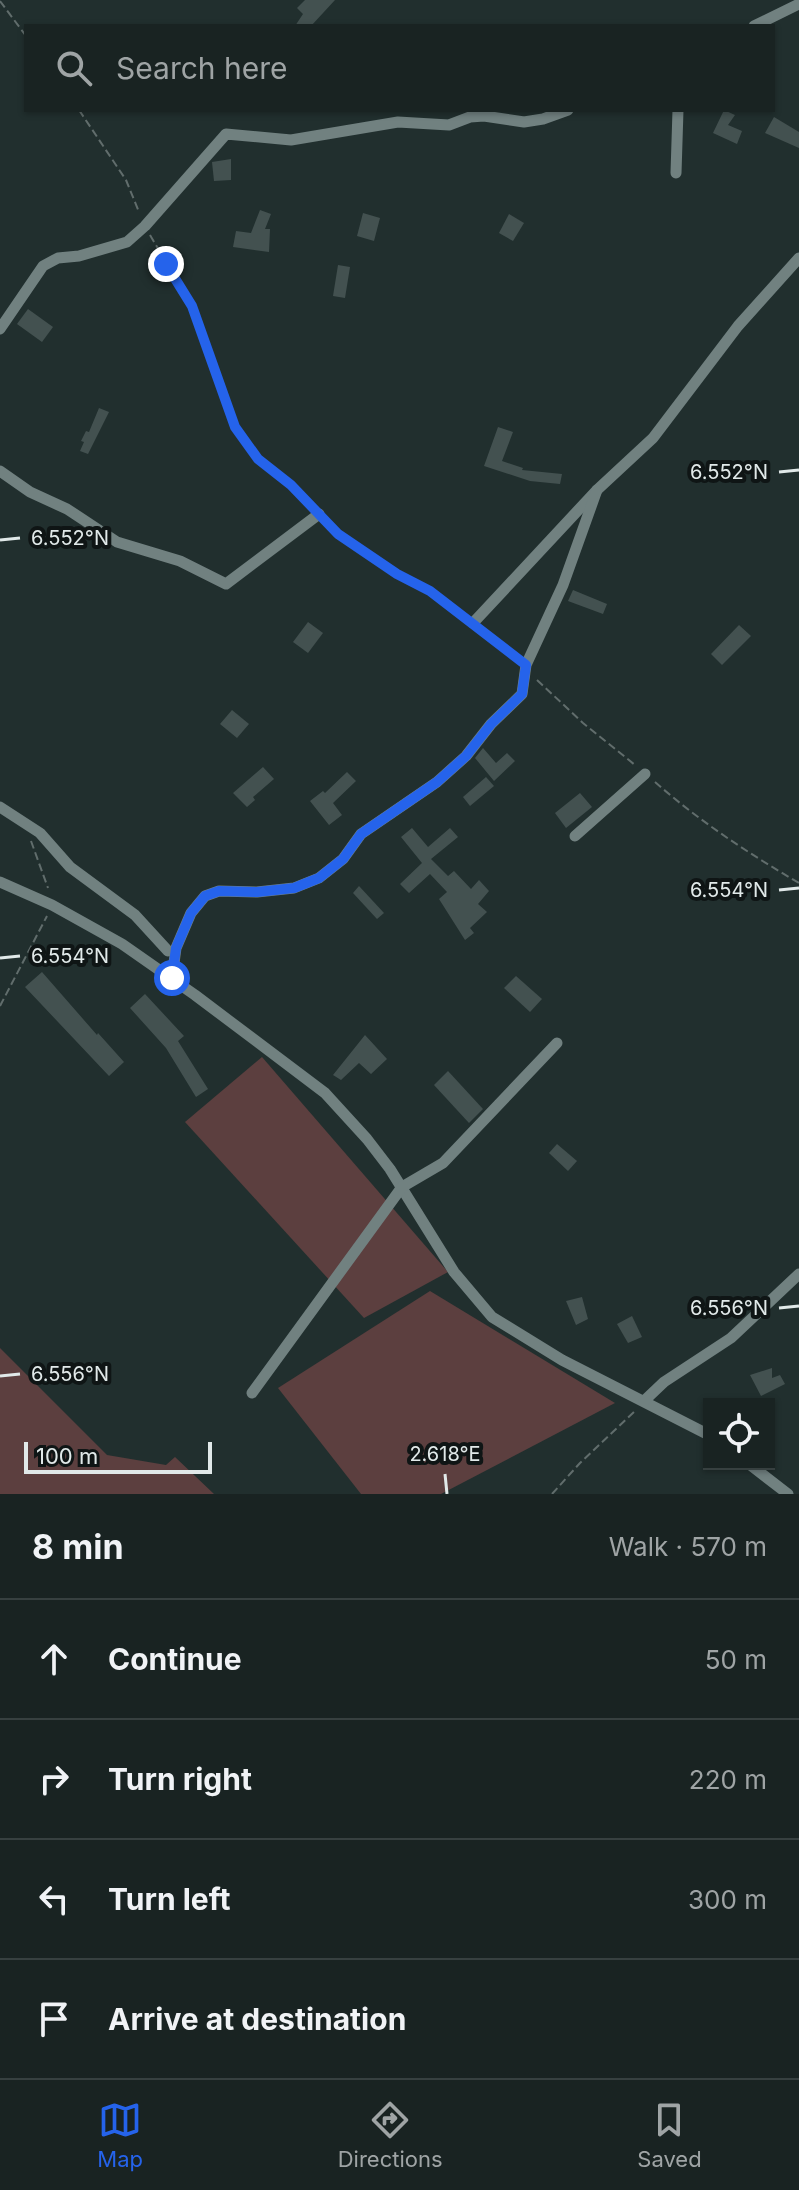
<!DOCTYPE html>
<html lang="en">
<head>
<meta charset="utf-8">
<style>
	:root { --surface:#192322; --page:#222b2a; --text:#f1f3f6; --muted:#9fa4a5; --line:#374040; --accent:#2563eb }
	body { margin:0; font-family:Inter,sans-serif; background:var(--page); color:var(--text) }
	.controls { position:absolute; right:24px; bottom:24px; display:grid; overflow:hidden; border-radius:0px; box-shadow:0 2px 6px #0004 }
	.controls button { width:72px; height:72px; display:grid; place-items:center; padding:0; border:0; border-bottom:2px solid var(--line); background:var(--surface); color:var(--text); font:40px sans-serif }
	.scale { position:absolute; left:24px; bottom:20px; width:188px; box-sizing:border-box; padding-left:8px; border:4px solid #e1e9e9; border-top:0; font-size:22px; line-height:28px; white-space:nowrap; color:#e1e9e9; -webkit-text-stroke:6px #0f1515; paint-order:stroke }
	.stop { position:absolute; width:24px; height:24px; margin:-18px; border:6px solid #2563eb; border-radius:50%; background:#fff }
	.stop.end { background:#2563eb; border-color:#fff; box-shadow:0 2px 8px #0008 }
	.list { margin:0; padding:0; list-style:none }
	h2 { display:flex; justify-content:space-between; align-items:center; height:104px; margin:0; padding:0 32px; font-size:34px }
	h2 small { font-size:26px; font-weight:400; color:var(--muted) }
	.list li { display:grid; grid-template-columns:52px 1fr auto; gap:24px; align-items:center; box-sizing:border-box; height:120px; padding:0 32px; border-top:2px solid var(--line) }
	.list b { display:block; font-size:30px; white-space:nowrap }
	.list em { font-size:26px; font-style:normal; color:var(--muted) }
	.icon { flex:none; width:44px; height:44px; fill:none; stroke:currentColor; stroke-width:2; stroke-linecap:round; stroke-linejoin:round }
	.map { position:relative; flex:none; width:799px; height:1494px; overflow:hidden }
	.search { position:absolute; background:var(--surface); box-shadow:0 2px 6px #0004; left:24px; right:24px; top:24px; height:88px; display:flex; align-items:center; gap:20px; box-sizing:border-box; padding:0 28px; border-radius:0px; color:var(--muted); font-size:30px }
	.sheet { height:584px; background:var(--surface) }
	nav { display:flex; justify-content:space-around; align-items:center; box-sizing:border-box; height:112px; border-top:2px solid var(--line); background:var(--surface); font-size:22px; color:var(--muted) }
	nav a { display:grid; justify-items:center; gap:4px }
	nav .on { color:var(--accent) }
	.map>svg:first-child { display:block }
	.green { fill:#5c3f3f }
	.building { fill:#435150 }
	.lines { fill:none; stroke-linecap:round; stroke-linejoin:round }
	.path { stroke:#616d6c; stroke-width:2; stroke-dasharray:8 4; stroke-linecap:butt }
	.minor { stroke:#718180; stroke-width:11 }
	.route { stroke:#2563eb; stroke-width:10 }
	.ticks { fill:none; stroke:#e1e9e9; stroke-width:3 }
	.ticks-label { font-size:20px; text-anchor:middle; fill:#e1e9e9; stroke:#0f1515; stroke-width:8; stroke-linejoin:round; paint-order:stroke }
</style>
</head>
<body>
<div class="map">
<svg width="799" height="1494" viewBox="0 0 799 1494">
	<rect width="100%" height="100%" fill="#212f2e"/>
	<!-- green -->
	<g class="green">
		<polygon points="262,1057 448,1272 364,1318 185,1122"/>
		<polygon points="430,1291 615,1403 441,1494 361,1494 278,1388"/>
		<polygon points="0,1348 107,1455 166,1465 175,1457 214,1494 0,1494"/>
	</g>
	<!-- building -->
	<g class="building">
		<polygon points="305,0 335,0 311,26 295,26 303,14 297,8"/>
		<polygon points="724,110 735,115 728,125 742,131 737,144 713,133"/>
		<polygon points="774,117 799,132 799,148 765,133"/>
		<polygon points="231,159 231,180 214,181 212,162"/>
		<polygon points="260,210 271,214 265,229 270,229 269,252 233,247 236,231 251,233"/>
		<polygon points="363,213 380,218 374,241 357,236"/>
		<polygon points="509,214 524,223 513,241 499,233"/>
		<polygon points="338,265 350,267 345,298 333,296"/>
		<polygon points="28,309 53,327 42,342 17,324"/>
		<polygon points="99,408 109,412 88,454 80,451 84,442 81,441 86,431 89,432"/>
		<polygon points="498,427 513,432 502,461 523,468 522,470 562,474 560,484 530,481 484,466"/>
		<polygon points="573,590 607,604 603,614 568,601"/>
		<polygon points="308,622 323,633 308,653 293,642"/>
		<polygon points="739,625 751,636 722,665 711,654"/>
		<polygon points="232,710 249,724 237,738 220,724"/>
		<polygon points="483,748 496,763 507,753 515,761 494,781 475,758"/>
		<polygon points="263,767 274,779 253,797 255,800 247,807 233,793"/>
		<polygon points="347,772 356,781 333,803 342,815 329,825 310,801 323,791 325,793"/>
		<polygon points="486,777 494,786 470,806 463,797"/>
		<polygon points="580,793 592,807 566,828 555,813"/>
		<polygon points="412,828 428,847 450,828 458,837 431,859 448,876 454,871 471,889 479,880 489,891 478,904 487,912 470,928 474,933 465,940 439,899 447,892 430,874 409,893 400,884 422,863 401,837"/>
		<polygon points="359,886 384,913 377,919 353,893"/>
		<polygon points="42,972 97,1035 98,1033 124,1062 109,1076 25,987"/>
		<polygon points="516,976 542,999 530,1012 504,988"/>
		<polygon points="145,994 184,1036 178,1041 208,1089 196,1097 166,1048 130,1008"/>
		<polygon points="365,1035 387,1059 371,1074 359,1063 341,1080 333,1075"/>
		<polygon points="448,1071 483,1109 469,1123 434,1085"/>
		<polygon points="557,1144 577,1161 568,1171 549,1153"/>
		<polygon points="582,1297 588,1319 576,1325 566,1301"/>
		<polygon points="632,1316 642,1337 628,1343 617,1324"/>
		<polygon points="772,1368 772,1378 780,1375 785,1384 761,1396 750,1375"/>
	</g>
	<g class="lines">
		<!-- path -->
		<g class="path">
			<polyline points="0,1 26,36"/>
			<polyline points="79,110 126,180 139,212"/>
			<polyline points="150,235 192,306 235,427 258,459 291,485 312,507"/>
			<path d="M327,523c28,28 66,47 100,67 13,7 24,17 36,26"/>
			<polyline points="481,630 517,658"/>
			<polyline points="537,680 583,723 635,765"/>
			<path d="M655,782c44,39 93,71 144,101"/>
			<polyline points="31,841 48,888"/>
			<polyline points="0,1006 47,916"/>
			<polyline points="552,1494 580,1463 635,1411"/>
		</g>
		<!-- minor -->
		<g class="minor">
			<polyline points="754,26 799,4"/>
			<polyline points="676,173 678,110"/>
			<polyline points="0,329 43,266 58,258 79,256 127,242 145,226 226,134 291,140 398,122 449,125 470,117 484,116 524,122 543,119 568,110"/>
			<polyline points="0,471 30,492 67,509 117,542 180,561 226,584 319,514"/>
			<polyline points="473,623 597,490 653,438 738,326 799,258"/>
			<polyline points="0,807 40,833 70,867 135,915 168,951"/>
			<polyline points="575,836 645,774"/>
			<polyline points="0,882 52,905 122,944 195,995 325,1093 367,1139 390,1169 454,1272 492,1317 562,1360 709,1435"/>
			<polyline points="172,978 176,948 191,913 205,896 219,891 257,892 294,888 319,878 343,859 361,834 437,782 466,756 491,724 522,694 526,665 563,585 597,490"/>
			<polyline points="252,1393 402,1187 443,1163 557,1043"/>
			<polyline points="644,1401 664,1382 731,1338 799,1274"/>
			<polyline points="749,1464 788,1494"/>
		</g>
	</g>
	<g class="lines">
		<!-- route -->
		<polyline class="route" points="166,264 192,306 235,427 258,459 291,485 338,534 397,574 430,591 526,665 522,694 491,724 466,756 437,782 361,834 343,859 319,878 294,888 257,892 219,891 205,896 191,913 176,948 172,978"/>
	</g>
	<!-- ticks -->
	<path class="ticks" d="M779,472l20,-2M0,540l20,-2M779,890l20,-2M0,958l20,-2M779,1308l20,-2M0,1376l20,-2M445,1474l2,20"/>
	<g class="ticks-label">
		<text x="729" y="479">6.552°N</text>
		<text x="70" y="545">6.552°N</text>
		<text x="729" y="897">6.554°N</text>
		<text x="70" y="963">6.554°N</text>
		<text x="729" y="1315">6.556°N</text>
		<text x="70" y="1381">6.556°N</text>
		<text x="445" y="1461">2.618°E</text>
	</g>
</svg>
<div class="controls">
<button><svg class="icon" aria-label="locate" viewBox="0 0 24 24"><circle cx="12" cy="12" r="6"/><path d="M12 2v4M12 18v4M2 12h4M18 12h4"/></svg></button>
</div>
<div class="scale">100 m</div>
<div class="stop" style="left:172px;top:978px"></div>
<div class="stop end" style="left:166px;top:264px"></div>
<div class="search"><svg class="icon" aria-label="search" viewBox="0 0 24 24"><circle cx="10" cy="10" r="6"/><path d="M15 15l6 6"/></svg>Search here</div>
</div>
<section class="sheet">
<h2>8 min<small>Walk · 570 m</small></h2>
<ul class="list">
<li><svg class="icon" aria-label="ahead" viewBox="0 0 24 24"><path d="M12 20V5M6 11l6-6 6 6"/></svg><div><b>Continue</b></div><em>50 m</em></li>
<li><svg class="icon" aria-label="right" viewBox="0 0 24 24"><path d="M7 20v-9h11M14 6l5 5-5 5"/></svg><div><b>Turn right</b></div><em>220 m</em></li>
<li><svg class="icon" aria-label="left" viewBox="0 0 24 24"><path d="M17 20v-9H6M10 6l-5 5 5 5"/></svg><div><b>Turn left</b></div><em>300 m</em></li>
<li><svg class="icon" aria-label="arrive" viewBox="0 0 24 24"><path d="M6 21V4h12l-3 4 3 4H6"/></svg><div><b>Arrive at destination</b></div></li>
</ul>
</section>
<nav>
<a class="on"><svg class="icon" aria-label="map" viewBox="0 0 24 24"><path d="M3 6l6-2 6 2 6-2v14l-6 2-6-2-6 2zM9 4v14M15 6v14"/></svg>Map</a>
<a><svg class="icon" aria-label="directions" viewBox="0 0 24 24"><path d="M12 3l9 9-9 9-9-9zM9 14v-3h6M13 9l2 2-2 2"/></svg>Directions</a>
<a><svg class="icon" aria-label="saved" viewBox="0 0 24 24"><path d="M7 4h10v16l-5-4-5 4z"/></svg>Saved</a>
</nav>
</body>
</html>
